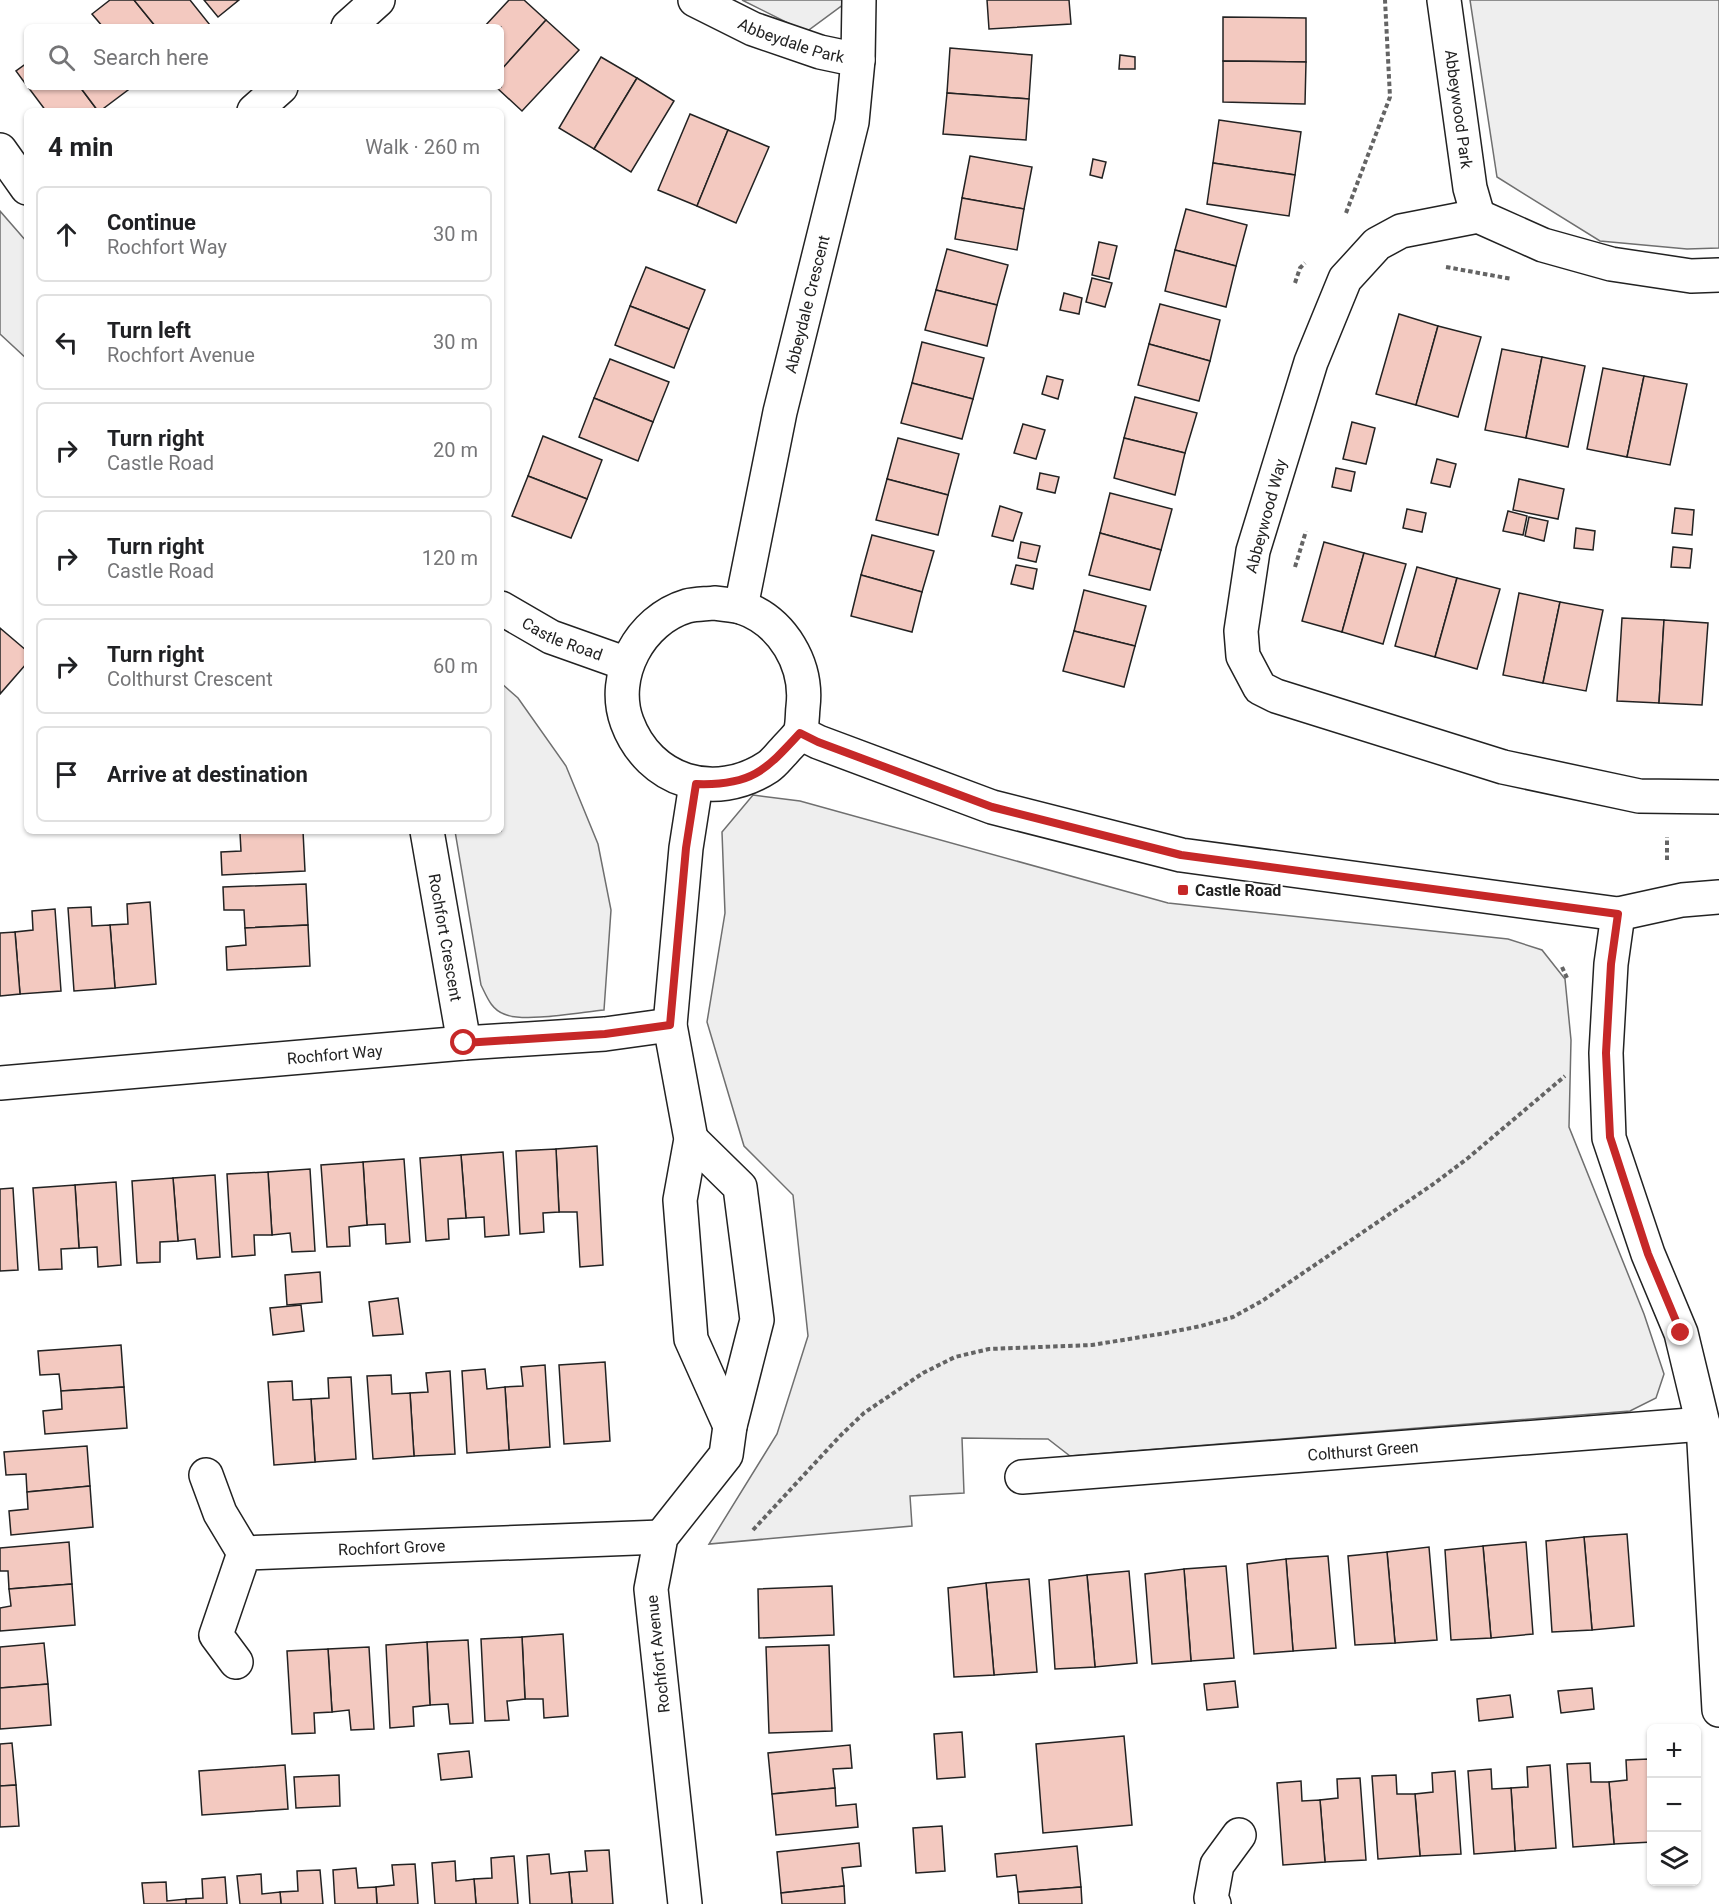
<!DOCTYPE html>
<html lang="en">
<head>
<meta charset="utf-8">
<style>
	:root { --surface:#fff; --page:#f6f6f6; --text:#202124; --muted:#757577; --line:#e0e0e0 }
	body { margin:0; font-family:Roboto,sans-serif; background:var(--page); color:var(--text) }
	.controls { position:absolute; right:18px; bottom:18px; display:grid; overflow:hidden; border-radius:9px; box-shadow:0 2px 4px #0004 }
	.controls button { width:54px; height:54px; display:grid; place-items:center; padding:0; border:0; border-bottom:2px solid var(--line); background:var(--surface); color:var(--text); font:30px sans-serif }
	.stop { position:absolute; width:18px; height:18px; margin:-14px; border:4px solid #c62828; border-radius:50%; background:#fff }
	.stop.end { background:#c62828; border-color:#fff; box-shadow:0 2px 6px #0008 }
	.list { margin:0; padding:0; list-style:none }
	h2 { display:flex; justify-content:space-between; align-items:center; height:78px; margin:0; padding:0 24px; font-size:26px }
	h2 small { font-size:20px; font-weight:400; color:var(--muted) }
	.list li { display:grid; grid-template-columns:39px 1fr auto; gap:18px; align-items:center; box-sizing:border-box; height:96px; margin:0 12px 12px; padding:0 12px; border:2px solid var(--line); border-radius:9px }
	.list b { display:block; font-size:22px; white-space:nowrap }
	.list p { margin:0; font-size:20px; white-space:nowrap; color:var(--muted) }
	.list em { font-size:20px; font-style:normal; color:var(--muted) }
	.icon { flex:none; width:33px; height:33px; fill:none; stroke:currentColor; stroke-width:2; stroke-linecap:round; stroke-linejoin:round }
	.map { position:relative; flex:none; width:1719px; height:1904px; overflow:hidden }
	.search { position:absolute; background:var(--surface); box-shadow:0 2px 4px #0004; left:24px; top:24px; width:480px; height:66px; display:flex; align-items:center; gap:15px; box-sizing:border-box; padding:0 21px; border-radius:9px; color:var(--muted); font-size:22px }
	.panel { position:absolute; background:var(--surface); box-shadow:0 2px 4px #0004; left:24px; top:108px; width:480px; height:726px; border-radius:9px }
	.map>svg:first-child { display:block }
	.green { fill:#eee; stroke:#6f6f6f; stroke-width:1.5 }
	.building { fill:#f3c9c0; stroke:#222; stroke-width:1.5 }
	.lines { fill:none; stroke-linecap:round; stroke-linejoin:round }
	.minor-casing { stroke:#222; stroke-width:36 }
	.tertiary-casing { stroke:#222; stroke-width:36 }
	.path { stroke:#646464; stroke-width:4; stroke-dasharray:4.5 3; stroke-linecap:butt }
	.minor { stroke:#fff; stroke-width:33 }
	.tertiary { stroke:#fff; stroke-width:33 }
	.route { stroke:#c62828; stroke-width:8 }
	.poi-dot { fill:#c62828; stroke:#fff; stroke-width:2 }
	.labels { text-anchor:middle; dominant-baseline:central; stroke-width:4.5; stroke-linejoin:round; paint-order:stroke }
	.street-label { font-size:16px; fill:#222; stroke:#fff }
	.poi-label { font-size:16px; font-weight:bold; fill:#222; stroke:#fff; text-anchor:start }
</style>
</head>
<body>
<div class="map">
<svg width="1719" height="1904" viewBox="0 0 1719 1904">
	<rect width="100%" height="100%" fill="#fff"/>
	<!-- green -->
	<g class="green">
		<polygon points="742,0 844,0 844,4 806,32"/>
		<polygon points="1470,0 1719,0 1719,248 1687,249 1600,241 1497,177"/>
		<polygon points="0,211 27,242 27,359 0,334"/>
		<path d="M501,683l17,15 48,68 32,78 13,66 -7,100c-22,2 -81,13 -100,4 -13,-5 -17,-17 -23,-29l-26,-154h46z"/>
		<polygon points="753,795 800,801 1168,903 1508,939 1542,950 1565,979 1571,1040 1569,1127 1644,1314 1664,1374 1656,1398 1630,1411 1070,1456 1048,1439 962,1438 964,1493 910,1496 912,1526 709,1544 777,1434 808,1336 793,1195 744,1146 707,1022 725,913 722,832"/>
	</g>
	<!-- building -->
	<g class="building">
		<polygon points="110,0 134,0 156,27 103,27 92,14"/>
		<polygon points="134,0 190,0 210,25 209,27 156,27"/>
		<polygon points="204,0 239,0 218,17"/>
		<polygon points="509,0 524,0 546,20 501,70 501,27 484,27"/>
		<polygon points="987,0 1069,0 1071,24 989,29"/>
		<polygon points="1223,17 1306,18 1306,62 1223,61"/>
		<polygon points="546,20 579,50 522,111 496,87 501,87 501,70"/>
		<polygon points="950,48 1032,55 1029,99 947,93"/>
		<polygon points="1120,55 1135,57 1135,69 1119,69"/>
		<polygon points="601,57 637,78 594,149 559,128"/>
		<polygon points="1223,61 1306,62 1305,104 1223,102"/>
		<polygon points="27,63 27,86 16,71"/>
		<polygon points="637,78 674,101 631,172 594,149"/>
		<polygon points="28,87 80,87 98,111 46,111"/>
		<polygon points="80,87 132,87 100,111 98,111"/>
		<polygon points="947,93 1029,99 1026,140 943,134"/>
		<polygon points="690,114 728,130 697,206 658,190"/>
		<polygon points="1219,120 1301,132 1295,175 1213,163"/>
		<polygon points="728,130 769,147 736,223 697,206"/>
		<polygon points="970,156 1032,167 1024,209 962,198"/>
		<polygon points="1093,159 1106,162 1102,178 1090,175"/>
		<polygon points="1213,163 1295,175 1289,216 1207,204"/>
		<polygon points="962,198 1024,209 1017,250 955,239"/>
		<polygon points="1186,209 1247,225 1236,266 1175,250"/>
		<polygon points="1099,242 1117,246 1109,279 1092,275"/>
		<polygon points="947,249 1008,265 997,305 936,290"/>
		<polygon points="1175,250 1236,266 1226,307 1165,291"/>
		<polygon points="646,267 705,290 689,329 630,306"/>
		<polygon points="1092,278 1112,283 1105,307 1086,302"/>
		<polygon points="936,290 997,305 987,346 925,330"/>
		<polygon points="1064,293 1082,298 1079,314 1060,310"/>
		<polygon points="1160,304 1220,320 1210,361 1149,344"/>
		<polygon points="630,306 689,329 674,368 615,345"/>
		<polygon points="1399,314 1438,326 1416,405 1376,394"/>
		<polygon points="1438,326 1481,337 1458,417 1416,405"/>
		<polygon points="922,342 984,358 973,399 912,383"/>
		<polygon points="1149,344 1210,361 1199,401 1138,385"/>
		<polygon points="1502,349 1542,357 1526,438 1485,430"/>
		<polygon points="1542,357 1585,366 1568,447 1526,438"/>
		<polygon points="610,359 669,382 653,422 594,398"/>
		<polygon points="1603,368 1644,376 1627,457 1587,449"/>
		<polygon points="1047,376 1063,380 1058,399 1042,394"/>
		<polygon points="1644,376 1687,384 1670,465 1627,457"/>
		<polygon points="912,383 973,399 962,439 901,423"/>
		<polygon points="1135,397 1197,413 1185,453 1124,438"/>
		<polygon points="594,398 653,422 638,461 579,437"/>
		<polygon points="1352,422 1375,428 1366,464 1343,459"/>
		<polygon points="1023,424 1045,430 1036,459 1014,453"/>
		<polygon points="543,436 602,460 587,499 528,476"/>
		<polygon points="898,438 959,454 948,495 887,479"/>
		<polygon points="1124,438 1185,453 1175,495 1114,478"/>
		<polygon points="1437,459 1456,464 1450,487 1431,483"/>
		<polygon points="1336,468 1355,472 1351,491 1332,487"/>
		<polygon points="1040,473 1059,477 1055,493 1037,489"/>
		<polygon points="528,476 587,499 571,538 512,516"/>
		<polygon points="887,479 948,495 938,535 876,520"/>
		<polygon points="1519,479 1564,489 1558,519 1513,510"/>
		<polygon points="1110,493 1172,509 1161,550 1100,533"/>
		<polygon points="1000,506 1022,513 1013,541 992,536"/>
		<polygon points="1675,508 1694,510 1692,535 1672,533"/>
		<polygon points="1407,509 1426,513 1422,532 1403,528"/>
		<polygon points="1508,511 1527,516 1523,535 1503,531"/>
		<polygon points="1529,517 1548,521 1544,541 1525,536"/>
		<polygon points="1576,528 1595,531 1593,550 1574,548"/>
		<polygon points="1100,533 1161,550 1150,590 1089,575"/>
		<polygon points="872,535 934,551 922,592 861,575"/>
		<polygon points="1021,542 1040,546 1036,562 1018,558"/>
		<polygon points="1324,542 1364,553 1342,632 1302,621"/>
		<polygon points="1673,547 1692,549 1690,568 1671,567"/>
		<polygon points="1364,553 1406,564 1383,644 1342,632"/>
		<polygon points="1016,565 1037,569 1033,589 1011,584"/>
		<polygon points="1417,567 1457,578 1435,657 1395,646"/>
		<polygon points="861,575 922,592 912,632 851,616"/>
		<polygon points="1457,578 1500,589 1477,669 1435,657"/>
		<polygon points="1084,590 1146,606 1135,646 1074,631"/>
		<polygon points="1519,593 1560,602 1543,683 1503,675"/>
		<polygon points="1560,602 1603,610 1586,691 1543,683"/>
		<polygon points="1622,618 1664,620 1659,703 1617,701"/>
		<polygon points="1664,620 1708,623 1702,705 1659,703"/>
		<polygon points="0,628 27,651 27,663 0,694"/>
		<polygon points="1074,631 1135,646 1124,687 1063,671"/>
		<polygon points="276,831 303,831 305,871 222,875 221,852 241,851 240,833"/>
		<polygon points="306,884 308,925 245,928 244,910 224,910 223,887"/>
		<polygon points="150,902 156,984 115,988 110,925 128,924 127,904"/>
		<polygon points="91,907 92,926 110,925 115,988 74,991 68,908"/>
		<polygon points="55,909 61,991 20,994 15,932 33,930 32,911"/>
		<polygon points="308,925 310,966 227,970 226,947 246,945 245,928"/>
		<polygon points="15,932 20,994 0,996 0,933"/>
		<polygon points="597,1146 603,1265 580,1267 577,1212 559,1212 556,1149"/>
		<polygon points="556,1149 559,1212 543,1213 544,1232 520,1234 516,1151"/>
		<polygon points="503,1152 509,1235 485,1237 484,1217 466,1218 461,1155"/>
		<polygon points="461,1155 466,1218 448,1219 449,1239 426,1241 420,1158"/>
		<polygon points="404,1159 410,1242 386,1244 385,1224 367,1225 363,1162"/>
		<polygon points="363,1162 367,1225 349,1227 350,1246 327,1247 321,1165"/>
		<polygon points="310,1169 315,1251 292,1252 290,1233 272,1235 268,1172"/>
		<polygon points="268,1172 272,1235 254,1235 255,1255 232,1257 227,1174"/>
		<polygon points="215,1175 220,1257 197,1259 195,1239 178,1241 173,1178"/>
		<polygon points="173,1178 178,1241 160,1242 160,1262 137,1263 132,1181"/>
		<polygon points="116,1182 121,1265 98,1267 97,1247 79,1248 75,1185"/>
		<polygon points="75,1185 79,1248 61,1249 62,1269 39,1270 33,1188"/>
		<polygon points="13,1188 18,1270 0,1271 0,1189"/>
		<polygon points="320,1272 322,1302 287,1305 285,1275"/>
		<polygon points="398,1298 403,1334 373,1336 369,1302"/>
		<polygon points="301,1305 304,1331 273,1335 270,1308"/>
		<polygon points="121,1345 124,1387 61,1391 59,1374 40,1375 38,1351"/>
		<polygon points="605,1362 610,1441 564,1444 559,1365"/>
		<polygon points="545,1365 550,1447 509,1450 505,1387 523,1386 521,1367"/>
		<polygon points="485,1369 487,1389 505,1387 509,1450 467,1453 462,1371"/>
		<polygon points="450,1371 455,1454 414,1456 410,1393 428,1392 426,1373"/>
		<polygon points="391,1375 392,1394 410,1393 414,1456 373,1459 367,1376"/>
		<polygon points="351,1377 356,1459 315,1462 311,1399 329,1398 328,1378"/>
		<polygon points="292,1381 293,1400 311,1399 315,1462 274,1465 268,1382"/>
		<polygon points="124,1387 127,1428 45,1434 43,1411 62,1409 61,1391"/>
		<polygon points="87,1446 90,1486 27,1492 26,1474 6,1475 4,1452"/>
		<polygon points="90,1486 93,1527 11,1535 9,1511 28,1509 27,1492"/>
		<polygon points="1627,1534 1634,1626 1592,1630 1584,1537"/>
		<polygon points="1584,1537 1592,1630 1552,1632 1546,1541"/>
		<polygon points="69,1542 72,1584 9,1589 8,1571 0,1571 0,1548"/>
		<polygon points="1526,1542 1533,1634 1491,1638 1483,1546"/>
		<polygon points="1483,1546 1491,1638 1451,1640 1445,1550"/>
		<polygon points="1429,1547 1437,1640 1395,1643 1387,1552"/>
		<polygon points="1387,1552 1395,1643 1355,1645 1348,1556"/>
		<polygon points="1328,1556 1336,1648 1293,1651 1286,1559"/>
		<polygon points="1286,1559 1293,1651 1254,1654 1247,1564"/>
		<polygon points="1226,1566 1234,1658 1191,1661 1184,1569"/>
		<polygon points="1184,1569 1191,1661 1152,1664 1145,1574"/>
		<polygon points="1129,1571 1137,1663 1095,1667 1087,1575"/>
		<polygon points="1087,1575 1095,1667 1055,1669 1049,1580"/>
		<polygon points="1029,1579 1037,1672 994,1675 986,1583"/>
		<polygon points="986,1583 994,1675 954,1677 948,1588"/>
		<polygon points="72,1584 75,1625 0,1631 0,1608 11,1606 9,1589"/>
		<polygon points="832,1586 834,1635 759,1638 758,1589"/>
		<polygon points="563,1634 568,1716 544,1718 543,1699 525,1699 522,1637"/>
		<polygon points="522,1637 525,1699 507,1701 509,1720 485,1721 481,1639"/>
		<polygon points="468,1640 473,1723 450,1724 448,1704 430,1705 427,1642"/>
		<polygon points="427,1642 430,1705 413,1707 414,1726 390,1728 386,1645"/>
		<polygon points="44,1643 48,1684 0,1688 0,1647"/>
		<polygon points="829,1645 832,1731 769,1733 766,1647"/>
		<polygon points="369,1647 374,1729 351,1730 349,1710 332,1712 328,1649"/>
		<polygon points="328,1649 332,1712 314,1713 315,1733 292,1734 287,1651"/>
		<polygon points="1235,1681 1238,1707 1207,1710 1204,1684"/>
		<polygon points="48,1684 51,1725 0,1729 0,1688"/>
		<polygon points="1592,1688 1594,1709 1561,1713 1558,1691"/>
		<polygon points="1510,1695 1513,1717 1479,1721 1477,1699"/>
		<polygon points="962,1732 965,1777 937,1779 934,1734"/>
		<polygon points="1124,1736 1132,1825 1043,1833 1036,1744"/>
		<polygon points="12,1743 16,1785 0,1786 0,1744"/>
		<polygon points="850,1745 852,1768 833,1769 835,1788 772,1794 768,1753"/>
		<polygon points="469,1751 472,1777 441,1780 438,1754"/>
		<polygon points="1649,1759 1652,1792 1652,1842 1614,1844 1609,1782 1627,1780 1626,1760"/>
		<polygon points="1590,1763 1591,1782 1609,1782 1614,1844 1573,1847 1567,1764"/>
		<polygon points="285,1765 288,1809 202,1815 199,1771"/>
		<polygon points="1550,1765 1556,1848 1515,1851 1511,1788 1528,1787 1527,1767"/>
		<polygon points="1491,1769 1492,1789 1511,1788 1515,1851 1474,1854 1468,1771"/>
		<polygon points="1455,1771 1461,1854 1420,1856 1415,1794 1433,1792 1432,1773"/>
		<polygon points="339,1775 340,1806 296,1808 294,1777"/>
		<polygon points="1396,1775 1397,1794 1415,1794 1420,1856 1378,1859 1372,1776"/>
		<polygon points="1360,1778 1366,1860 1325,1862 1320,1800 1338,1798 1337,1779"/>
		<polygon points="1301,1781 1302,1801 1320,1800 1325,1862 1283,1865 1277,1783"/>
		<polygon points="16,1785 19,1826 0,1827 0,1786"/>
		<polygon points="835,1788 836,1806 856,1804 858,1827 776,1835 772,1794"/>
		<polygon points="942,1826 945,1871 916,1873 913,1828"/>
		<polygon points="859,1843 861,1866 842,1868 844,1886 781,1893 777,1852"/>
		<polygon points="1077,1846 1081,1887 1018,1892 1016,1875 997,1877 995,1854"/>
		<polygon points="609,1850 613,1904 572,1904 569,1872 587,1871 585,1851"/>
		<polygon points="549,1854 551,1874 569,1872 572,1904 530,1904 527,1856"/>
		<polygon points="514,1856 518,1904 476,1904 474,1879 492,1878 491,1858"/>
		<polygon points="455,1861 456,1881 474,1879 476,1904 435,1904 432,1863"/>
		<polygon points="415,1864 418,1904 377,1904 376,1887 394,1885 392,1865"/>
		<polygon points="356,1868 358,1888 376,1887 377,1904 335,1904 333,1870"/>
		<polygon points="320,1870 323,1904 281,1904 280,1892 298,1891 297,1871"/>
		<polygon points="261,1874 262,1894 280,1892 281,1904 240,1904 237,1876"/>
		<polygon points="225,1877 227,1904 186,1904 186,1899 203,1898 202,1879"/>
		<polygon points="166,1882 167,1901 186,1899 186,1904 144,1904 142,1883"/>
		<polygon points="844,1886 845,1904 782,1904 781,1893"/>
		<polygon points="1081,1887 1082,1904 1019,1904 1018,1892"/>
	</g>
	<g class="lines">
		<defs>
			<g id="minor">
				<path id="s1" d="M695,0l58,29 67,23 38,8"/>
				<path id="s2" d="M1444,0l26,188 8,28"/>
				<polyline points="348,27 378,0"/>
				<polyline points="254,111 281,87"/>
				<polyline points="1719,275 1691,276 1611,264 1543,245 1478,216 1401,231 1377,244 1345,279 1311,362 1253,551 1241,631 1243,656 1260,688 1276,696 1503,767 1639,796 1719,797"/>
				<path id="s3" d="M741,607l39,-195 72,-290 6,-62 1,-60"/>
				<polyline points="696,784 686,848 670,1025 691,1139 680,1200 691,1339 730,1426"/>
				<path id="s4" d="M427,831l37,212"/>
				<polyline points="1618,914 1611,964 1606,1053 1609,1138 1648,1254 1681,1333 1703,1424 1719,1710"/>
				<path id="s5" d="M0,1083l464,-40 141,-9 65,-9"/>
				<polyline points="206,1475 220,1513 244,1553"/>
				<path id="s6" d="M1022,1477l681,-53"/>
				<path id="s7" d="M236,1662l-20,-27 28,-82 417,-16"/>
				<polyline points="685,1904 651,1589 661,1537 726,1455 730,1426 757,1320 740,1187 691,1139"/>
				<polyline points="1214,1904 1211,1898 1217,1865 1239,1835"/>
			</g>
			<g id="tertiary">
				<polyline points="0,150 27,188"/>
				<path d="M714,603c9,1 19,2 27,4 42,14 67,58 62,100 -1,8 0,20 -4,27 -4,6 -11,12 -15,17 -5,5 -10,12 -16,16 -53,35 -119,15 -141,-45 -17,-46 13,-102 60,-116 8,-2 19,-2 27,-3z"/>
				<path id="s8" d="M501,608l50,29 76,27"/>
				<polyline points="800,733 818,742 992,807 1181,855 1618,914 1682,900 1719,897"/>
			</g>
		</defs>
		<!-- minor casing -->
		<use href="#minor" class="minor-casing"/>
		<!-- tertiary casing -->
		<use href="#tertiary" class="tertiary-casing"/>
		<!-- path -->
		<g class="path">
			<polyline points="1346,213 1390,97 1385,0"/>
			<polyline points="1446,267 1512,279"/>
			<polyline points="1295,283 1300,268 1305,263"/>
			<polyline points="1295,567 1306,531"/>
			<polyline points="1667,860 1667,837"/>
			<polyline points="1562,967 1567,978"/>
			<polyline points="753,1530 841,1435 864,1413 923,1373 955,1357 989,1349 1092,1345 1166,1333 1201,1326 1233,1317 1262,1301 1432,1185 1468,1158 1565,1076"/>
		</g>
		<!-- minor -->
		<use href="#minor" class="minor"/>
		<!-- tertiary -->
		<use href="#tertiary" class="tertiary"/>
	</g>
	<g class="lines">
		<!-- route -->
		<path class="route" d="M464,1043l141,-9 65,-9 16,-177 10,-64c55,2 69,-13 104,-51l18,9 174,65 189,48 437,59 -7,50 -5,89 4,84 38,117 33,79"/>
	</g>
	<!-- markers -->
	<rect class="poi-dot" x="1177" y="884" width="12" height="12" rx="3"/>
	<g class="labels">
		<!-- street labels -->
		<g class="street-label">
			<text stroke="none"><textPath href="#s1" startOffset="105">Abbeydale Park</textPath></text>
			<text stroke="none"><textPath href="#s2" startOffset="110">Abbeywood Park</textPath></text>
			<text stroke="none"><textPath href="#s3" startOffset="310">Abbeydale Crescent</textPath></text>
			<text transform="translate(1266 516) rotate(-75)">Abbeywood Way</text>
			<text stroke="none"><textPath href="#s8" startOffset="69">Castle Road</textPath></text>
			<text stroke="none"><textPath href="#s4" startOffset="108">Rochfort Crescent</textPath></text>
			<text stroke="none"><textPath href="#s5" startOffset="336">Rochfort Way</textPath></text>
			<text stroke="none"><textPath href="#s6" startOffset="342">Colthurst Green</textPath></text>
			<text stroke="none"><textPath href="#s7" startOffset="268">Rochfort Grove</textPath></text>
			<text transform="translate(658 1654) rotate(-96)">Rochfort Avenue</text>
		</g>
		<!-- poi labels -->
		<g class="poi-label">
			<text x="1195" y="890">Castle Road</text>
		</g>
	</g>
</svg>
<div class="controls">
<button>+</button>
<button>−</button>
<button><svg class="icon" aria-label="layers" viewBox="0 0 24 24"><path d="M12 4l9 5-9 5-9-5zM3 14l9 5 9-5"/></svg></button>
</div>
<div class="stop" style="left:464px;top:1043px"></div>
<div class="stop end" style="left:1681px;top:1333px"></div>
<div class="search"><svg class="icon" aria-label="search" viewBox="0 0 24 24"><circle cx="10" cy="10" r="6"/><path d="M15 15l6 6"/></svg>Search here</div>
<section class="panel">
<h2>4 min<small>Walk · 260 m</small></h2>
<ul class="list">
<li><svg class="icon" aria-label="ahead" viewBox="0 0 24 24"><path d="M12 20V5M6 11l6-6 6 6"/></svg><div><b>Continue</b><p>Rochfort Way</p></div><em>30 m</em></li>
<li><svg class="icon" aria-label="left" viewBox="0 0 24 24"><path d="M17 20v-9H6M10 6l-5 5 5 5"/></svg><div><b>Turn left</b><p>Rochfort Avenue</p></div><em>30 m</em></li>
<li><svg class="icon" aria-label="right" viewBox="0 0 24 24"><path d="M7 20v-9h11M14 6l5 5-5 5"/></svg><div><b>Turn right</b><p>Castle Road</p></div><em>20 m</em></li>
<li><svg class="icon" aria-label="right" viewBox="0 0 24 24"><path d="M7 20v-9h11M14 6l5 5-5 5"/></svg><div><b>Turn right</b><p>Castle Road</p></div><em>120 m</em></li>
<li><svg class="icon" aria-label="right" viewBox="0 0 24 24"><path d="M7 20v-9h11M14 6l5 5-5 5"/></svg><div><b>Turn right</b><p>Colthurst Crescent</p></div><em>60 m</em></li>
<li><svg class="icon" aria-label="arrive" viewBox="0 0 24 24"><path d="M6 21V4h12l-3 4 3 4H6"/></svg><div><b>Arrive at destination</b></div></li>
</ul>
</section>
</div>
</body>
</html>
